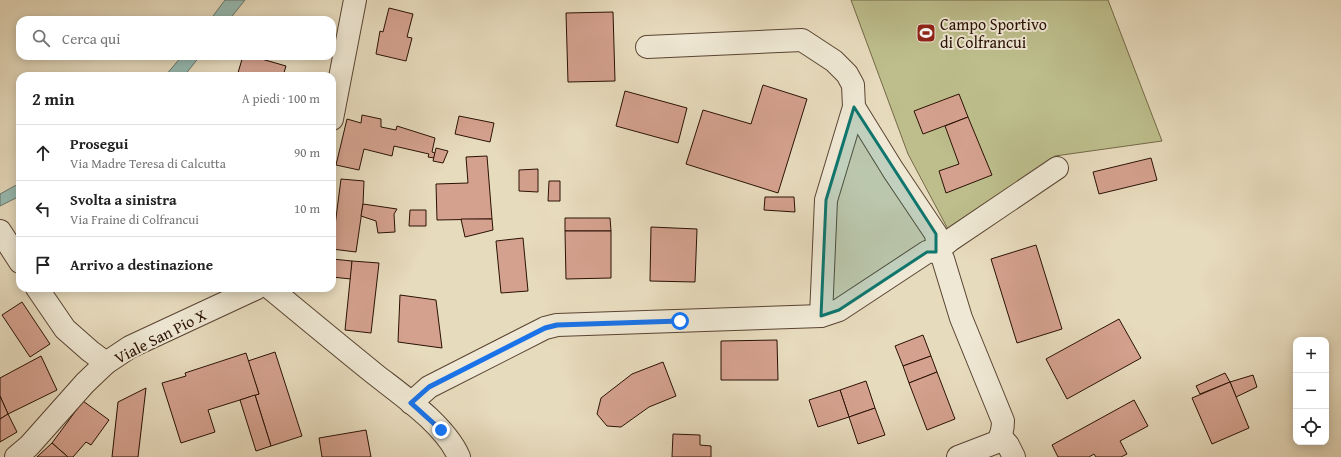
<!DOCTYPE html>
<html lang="it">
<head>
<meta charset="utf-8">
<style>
	:root { --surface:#fff; --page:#f2f2f2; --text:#222; --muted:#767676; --line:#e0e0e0 }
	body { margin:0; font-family:"Gentium Book Plus",serif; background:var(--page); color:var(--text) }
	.controls { position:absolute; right:12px; bottom:12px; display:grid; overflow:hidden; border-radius:8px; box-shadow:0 2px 10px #0003 }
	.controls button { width:36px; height:36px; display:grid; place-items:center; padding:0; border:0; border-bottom:1px solid var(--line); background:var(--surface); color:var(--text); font:20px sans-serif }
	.stop { position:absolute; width:12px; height:12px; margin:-9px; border:3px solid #1a73e8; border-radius:50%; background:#fff }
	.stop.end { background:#1a73e8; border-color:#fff; box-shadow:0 1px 4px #0008 }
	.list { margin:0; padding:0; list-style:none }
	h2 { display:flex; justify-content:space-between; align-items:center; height:52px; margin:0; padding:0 16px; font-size:17px }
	h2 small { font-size:13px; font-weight:400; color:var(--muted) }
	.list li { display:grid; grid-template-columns:26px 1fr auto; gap:12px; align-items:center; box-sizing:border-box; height:56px; padding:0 16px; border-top:1px solid var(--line) }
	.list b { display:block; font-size:15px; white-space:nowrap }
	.list p { margin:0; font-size:13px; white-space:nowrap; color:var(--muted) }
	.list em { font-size:13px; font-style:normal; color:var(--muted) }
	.icon { flex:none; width:22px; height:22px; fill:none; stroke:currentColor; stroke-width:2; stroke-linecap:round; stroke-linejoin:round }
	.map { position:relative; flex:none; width:1341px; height:457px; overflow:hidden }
	.search { position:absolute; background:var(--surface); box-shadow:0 2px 10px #0003; left:16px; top:16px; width:320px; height:44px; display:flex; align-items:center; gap:10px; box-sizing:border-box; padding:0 14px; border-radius:12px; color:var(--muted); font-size:15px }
	.panel { position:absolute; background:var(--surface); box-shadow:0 2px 10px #0003; left:16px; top:72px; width:320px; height:220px; border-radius:12px }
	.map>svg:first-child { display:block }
	.green { fill:#bdbe8c; stroke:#746848 }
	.water { fill:#97bbb2; stroke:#6b776c }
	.building { fill:#d4a18e; stroke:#2a1104 }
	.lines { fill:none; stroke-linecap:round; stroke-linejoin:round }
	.minor-casing { stroke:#594432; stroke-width:24 }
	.minor { stroke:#efe8d4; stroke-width:22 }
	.route { stroke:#1a73e8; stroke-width:5 }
	.marked { fill:#0f766e; fill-opacity:0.2; stroke:#0f766e; stroke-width:3; stroke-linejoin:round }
	.labels { text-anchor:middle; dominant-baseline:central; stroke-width:4; stroke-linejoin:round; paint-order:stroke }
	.poi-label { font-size:16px; fill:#2a1104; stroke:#efe8d4; text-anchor:start }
	.street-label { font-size:16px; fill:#2a1104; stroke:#efe8d4 }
</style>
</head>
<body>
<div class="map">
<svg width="1341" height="457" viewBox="0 0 1341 457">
	<rect width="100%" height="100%" fill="#e7dbbd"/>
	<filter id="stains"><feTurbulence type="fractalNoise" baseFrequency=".005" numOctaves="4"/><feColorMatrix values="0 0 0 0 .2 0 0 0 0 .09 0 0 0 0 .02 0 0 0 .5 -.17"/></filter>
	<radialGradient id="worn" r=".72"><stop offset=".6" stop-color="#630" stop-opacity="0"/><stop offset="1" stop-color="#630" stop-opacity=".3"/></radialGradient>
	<!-- green -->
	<polygon class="green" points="851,0 1108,0 1162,141 1055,156 950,233 908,154"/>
	<!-- water -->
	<g class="water">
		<polygon points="225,0 245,0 229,20 210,20"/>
		<polygon points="182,56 200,56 184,76 165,76"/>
		<polygon points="20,183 20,196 0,206 0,194"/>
	</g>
	<!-- building -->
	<g class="building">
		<polygon points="389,8 413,14 407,37 412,38 406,61 376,54 380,31 383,32"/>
		<polygon points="613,12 615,81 568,82 566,13"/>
		<polygon points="243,56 251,56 286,66 283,76 237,76"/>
		<polygon points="763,85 807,99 778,193 686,164 703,110 751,124"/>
		<polygon points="625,91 687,108 678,143 616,126"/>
		<polygon points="959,94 968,117 923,134 914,111"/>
		<polygon points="362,115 381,119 381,127 396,130 397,126 435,138 432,152 435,153 434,158 428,157 429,154 394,146 392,156 364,149 359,170 336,165 347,119 361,123"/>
		<polygon points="459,116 494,123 490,142 455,134"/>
		<polygon points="968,117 992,175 946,193 939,171 959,164 945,126"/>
		<polygon points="436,148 448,151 443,163 433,161"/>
		<polygon points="487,156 492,219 437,220 436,184 468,183 466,157"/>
		<polygon points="1151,158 1157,180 1099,194 1093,172"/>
		<polygon points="538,169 538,192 519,191 519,170"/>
		<polygon points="341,179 364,181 363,204 356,252 332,249"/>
		<polygon points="549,181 560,181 560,201 548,201"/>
		<polygon points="765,197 794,197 795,212 764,210"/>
		<polygon points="363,204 397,209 394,214 395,232 378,233 376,221 361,216"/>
		<polygon points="410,210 426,210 426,226 409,226"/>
		<polygon points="565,218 610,218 611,231 565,231"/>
		<polygon points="461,219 492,219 493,230 465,237"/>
		<polygon points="651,227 697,229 695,282 650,281"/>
		<polygon points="565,231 611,231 611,278 566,279"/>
		<polygon points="523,238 528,291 501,293 496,241"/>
		<polygon points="1036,245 1062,329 1017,343 991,259"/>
		<polygon points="332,259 352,261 351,279 332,277"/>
		<polygon points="352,261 379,263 371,333 345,330"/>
		<polygon points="400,295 436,300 442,348 398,342"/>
		<polygon points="22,302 50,344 30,357 2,315"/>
		<polygon points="1119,319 1141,358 1067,399 1046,359"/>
		<polygon points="923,335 931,356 903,366 895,346"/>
		<polygon points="777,340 778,380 721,380 721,341"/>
		<polygon points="275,352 302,436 271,446 255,395 259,394 248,361"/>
		<polygon points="246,353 259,394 208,410 215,432 181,443 162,383 186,376 185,373"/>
		<polygon points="41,356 57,390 8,414 0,396 0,378"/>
		<polygon points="931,356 937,372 909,383 903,366"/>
		<polygon points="663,362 676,396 649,407 621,427 607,426 597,414 601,398 632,374"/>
		<polygon points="937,372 955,419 927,430 909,383"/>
		<polygon points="1225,373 1230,382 1200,394 1196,386"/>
		<polygon points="1253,375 1257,387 1236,397 1230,382"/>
		<polygon points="866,381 875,408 849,417 840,390"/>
		<polygon points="1230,382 1249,428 1212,444 1192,398"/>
		<polygon points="146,388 138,457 112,457 118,402"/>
		<polygon points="840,390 849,417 818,427 809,400"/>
		<polygon points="255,395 271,446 256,451 240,400"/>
		<polygon points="0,396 8,414 0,419"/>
		<polygon points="1134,400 1148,426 1120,441 1127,454 1121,457 1096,457 1094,454 1089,457 1058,457 1052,445"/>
		<polygon points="83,401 109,420 91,445 86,442 73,457 68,457 52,443"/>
		<polygon points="875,408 885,435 858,444 849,417"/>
		<polygon points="8,414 17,432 0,442 0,419"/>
		<polygon points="366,430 371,457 322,457 319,438"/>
		<polygon points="673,434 700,435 700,445 711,446 711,457 672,457"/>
		<polygon points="52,443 68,457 37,457"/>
	</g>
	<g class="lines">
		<defs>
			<g id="minor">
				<polyline points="647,47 802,40 834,61 847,74 853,85 854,107 826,200 821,316"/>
				<polyline points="854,107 893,170 936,234 937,243 936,252"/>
				<polyline points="332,119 355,0"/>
				<polyline points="0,231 20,262"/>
				<polyline points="936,252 949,241 1057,168"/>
				<polyline points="37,288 65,329 90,351 106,363"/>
				<path d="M270,288c35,29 70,58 106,87 27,21 69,50 83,82"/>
				<path d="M411,403l18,-16 116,-59 12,-3 264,-9 18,-6 88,-58c7,-1 13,0 16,7l18,59 42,103c0,8 -1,14 -6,21l-39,15"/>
				<polyline points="1001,437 1008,445 1014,457"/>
				<polyline points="16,457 29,446 85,383 106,363 130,347 257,288"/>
			</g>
		</defs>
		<!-- minor casing -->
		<use href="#minor" class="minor-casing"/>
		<!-- minor -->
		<use href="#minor" class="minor"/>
	</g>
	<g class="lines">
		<!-- route -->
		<polyline class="route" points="441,430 411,403 429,387 545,328 557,325 680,321"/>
	</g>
	<!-- marked area -->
	<path class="marked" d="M854,107l82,127v18h-9l-88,58 -18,6 5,-116z"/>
	<!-- icons -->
	<defs>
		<symbol id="stadium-square" viewBox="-11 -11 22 22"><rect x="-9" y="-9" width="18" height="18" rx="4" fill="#8f2418" stroke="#efe8d4"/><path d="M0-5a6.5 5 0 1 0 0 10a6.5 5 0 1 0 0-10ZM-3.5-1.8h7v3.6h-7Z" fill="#fff"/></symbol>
	</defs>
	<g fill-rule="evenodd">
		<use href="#stadium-square" x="915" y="22" width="22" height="22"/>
	</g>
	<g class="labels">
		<!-- poi labels -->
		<g class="poi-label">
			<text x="940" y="24">Campo Sportivo<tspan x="940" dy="18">di Colfrancui</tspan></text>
		</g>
		<!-- street labels -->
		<g class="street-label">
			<text transform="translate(160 336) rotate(-27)">Viale San Pio X</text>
		</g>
	</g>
	<rect width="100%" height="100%" filter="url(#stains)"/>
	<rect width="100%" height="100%" fill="url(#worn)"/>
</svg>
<div class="controls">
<button>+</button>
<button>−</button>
<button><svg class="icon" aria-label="locate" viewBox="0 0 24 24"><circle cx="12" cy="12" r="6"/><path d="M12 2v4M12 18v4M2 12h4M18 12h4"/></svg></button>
</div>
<div class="stop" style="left:680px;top:321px"></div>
<div class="stop end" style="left:441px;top:430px"></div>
<div class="search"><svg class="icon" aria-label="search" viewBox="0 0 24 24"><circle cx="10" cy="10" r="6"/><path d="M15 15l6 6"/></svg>Cerca qui</div>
<section class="panel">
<h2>2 min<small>A piedi · 100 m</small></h2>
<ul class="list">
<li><svg class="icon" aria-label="ahead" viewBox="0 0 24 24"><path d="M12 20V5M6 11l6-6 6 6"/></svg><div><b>Prosegui</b><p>Via Madre Teresa di Calcutta</p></div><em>90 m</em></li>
<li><svg class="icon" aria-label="left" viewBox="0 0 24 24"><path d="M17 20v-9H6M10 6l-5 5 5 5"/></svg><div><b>Svolta a sinistra</b><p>Via Fraine di Colfrancui</p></div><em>10 m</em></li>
<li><svg class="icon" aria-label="arrive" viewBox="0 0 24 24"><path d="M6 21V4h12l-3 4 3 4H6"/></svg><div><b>Arrivo a destinazione</b></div></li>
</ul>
</section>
</div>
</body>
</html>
